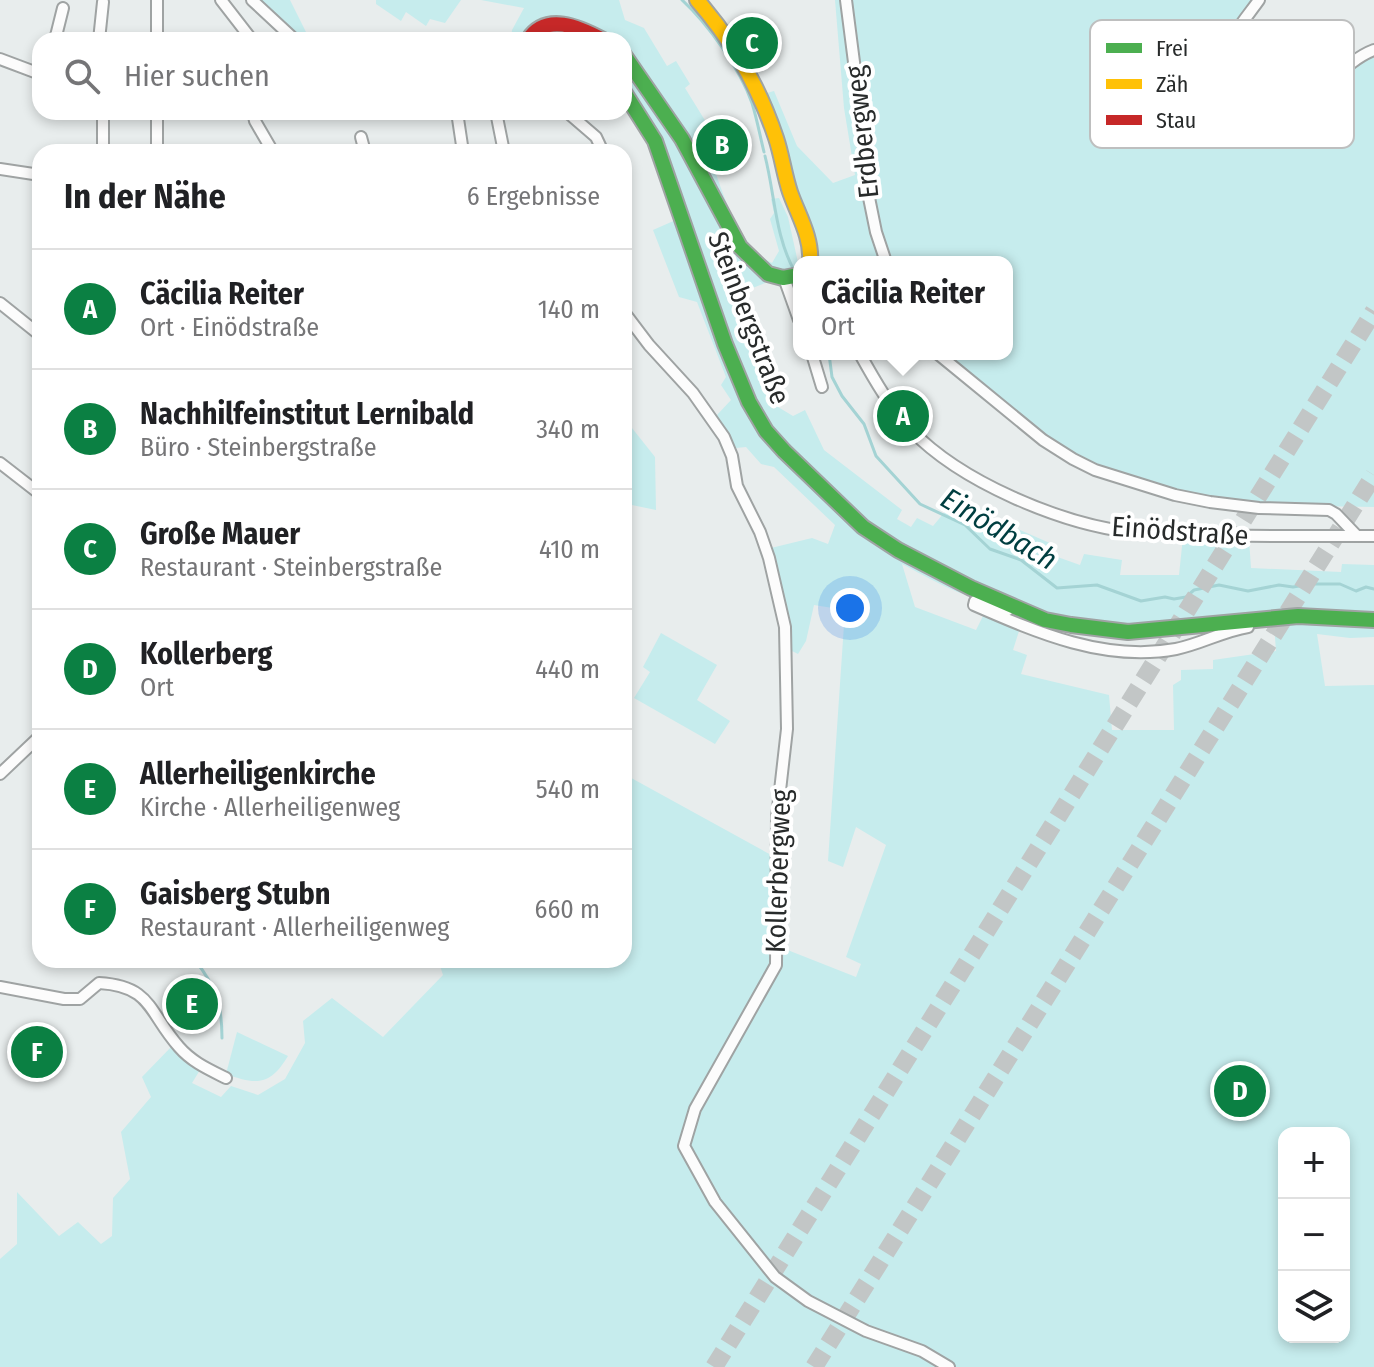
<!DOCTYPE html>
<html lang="de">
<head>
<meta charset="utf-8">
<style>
	:root { --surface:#fff; --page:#f2f2f2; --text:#202124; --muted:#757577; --line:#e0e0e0; --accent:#0b8043 }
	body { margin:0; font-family:"Fira Sans Condensed",sans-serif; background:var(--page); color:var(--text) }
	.controls { position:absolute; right:24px; bottom:24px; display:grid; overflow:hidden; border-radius:16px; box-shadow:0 4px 12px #0003 }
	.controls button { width:72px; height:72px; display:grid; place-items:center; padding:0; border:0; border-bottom:2px solid var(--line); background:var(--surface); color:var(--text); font:40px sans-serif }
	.you { position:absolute; left:850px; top:608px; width:28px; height:28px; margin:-20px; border:6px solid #fff; border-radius:50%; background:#1a73e8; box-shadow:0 0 0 12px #1a73e833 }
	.badge { display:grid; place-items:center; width:52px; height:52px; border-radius:50%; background:var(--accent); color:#fff; font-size:26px; font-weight:700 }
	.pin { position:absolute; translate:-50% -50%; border:4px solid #fff; box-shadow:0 2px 8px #0006 }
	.popup { position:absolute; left:793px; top:256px; width:220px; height:104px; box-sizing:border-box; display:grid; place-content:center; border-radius:16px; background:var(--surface); filter:drop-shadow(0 2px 6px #0005); font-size:26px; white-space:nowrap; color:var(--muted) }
	.popup b { font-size:30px; color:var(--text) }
	.popup::after { content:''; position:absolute; left:50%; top:100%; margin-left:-16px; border:16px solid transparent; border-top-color:var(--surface) }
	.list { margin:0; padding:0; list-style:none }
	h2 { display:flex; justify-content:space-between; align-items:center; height:104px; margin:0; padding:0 32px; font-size:34px }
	h2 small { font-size:26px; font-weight:400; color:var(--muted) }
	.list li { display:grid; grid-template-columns:52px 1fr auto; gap:24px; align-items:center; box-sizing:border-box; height:120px; padding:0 32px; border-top:2px solid var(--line) }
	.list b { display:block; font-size:30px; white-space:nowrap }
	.list p { margin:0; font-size:26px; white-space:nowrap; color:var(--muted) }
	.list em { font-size:26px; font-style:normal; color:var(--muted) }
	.icon { flex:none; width:44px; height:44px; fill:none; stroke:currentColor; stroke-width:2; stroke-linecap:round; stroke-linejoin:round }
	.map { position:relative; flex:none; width:1374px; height:1367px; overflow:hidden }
	.search { position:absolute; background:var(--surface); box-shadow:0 4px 12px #0003; left:32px; top:32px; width:600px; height:88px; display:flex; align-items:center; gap:20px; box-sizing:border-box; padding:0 28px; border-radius:24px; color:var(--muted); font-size:30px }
	.panel { position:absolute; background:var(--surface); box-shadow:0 4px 12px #0003; left:32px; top:144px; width:600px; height:824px; border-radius:24px }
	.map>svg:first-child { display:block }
	.green { fill:#c6eced; fill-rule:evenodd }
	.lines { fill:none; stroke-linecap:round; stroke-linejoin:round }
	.stream { stroke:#a4d3d4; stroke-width:3 }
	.highway-tunnel { stroke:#c2c6c6; stroke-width:18; stroke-dasharray:18 9; stroke-linecap:butt }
	.street-casing { stroke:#9fa3a3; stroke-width:14 }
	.fast-casing { stroke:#9fa3a3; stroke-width:18 }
	.slow-casing { stroke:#9fa3a3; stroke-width:18 }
	.jam-casing { stroke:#9fa3a3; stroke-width:18 }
	.street { stroke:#fcfcfc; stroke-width:10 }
	.fast { stroke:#4caf50; stroke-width:14 }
	.slow { stroke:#ffc107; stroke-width:14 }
	.jam { stroke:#c62828; stroke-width:14 }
	.labels { text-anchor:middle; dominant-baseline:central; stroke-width:8; stroke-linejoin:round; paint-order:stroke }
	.street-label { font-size:28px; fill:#282b2b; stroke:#fff }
	.water-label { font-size:30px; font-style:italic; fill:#003e40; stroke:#fff }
	.key { fill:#fff; stroke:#bebfbf; stroke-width:2 }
	.key-label { font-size:22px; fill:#282b2b }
</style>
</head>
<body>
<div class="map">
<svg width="1374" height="1367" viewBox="0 0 1374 1367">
	<rect width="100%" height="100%" fill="#e8eded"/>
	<!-- green -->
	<g class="green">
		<polygon points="255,0 290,0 310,40 298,40"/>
		<polygon points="376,0 461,0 445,23 430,19 426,26 406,12 401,21 376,4"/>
		<path d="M481,0h138l6,20 19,8 23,38 9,-5 14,23 -5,4 29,47 -9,7c14,37 29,103 67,121l7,-12 -9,-32 4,-6 -3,-14 8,-1 9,19 11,50c-23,11 -36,-4 -52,-19l-123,-198v-10c-4,0 -9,1 -13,0 -6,-2 -11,-8 -17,-10 -22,-7 -65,-23 -72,10h-11l1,-10 12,-22z"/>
		<path d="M835,0h417l-23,33 -12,33c17,39 33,57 77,47l12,10 10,-24 29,-29 29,-13v450l-115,-2 -48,-5 -103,-29 -38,-17 -65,-47 -61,-53h63v-92h-186l-28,-75 -26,-94 7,-2 23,55 36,37 22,-8 -11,-67z"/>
		<polygon points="624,64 765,279 765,283 735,295 778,407 793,416 805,410 824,450 902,510 897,519 911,527 917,518 933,526 954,501 1052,544 1049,554 1080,565 1084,554 1122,560 1120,575 1179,575 1183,537 1249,539 1251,568 1341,572 1342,564 1374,565 1374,615 1316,610 1286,610 1134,627 1064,619 1017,603 897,543 871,526 782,440 768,422 754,397 738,361 670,163 624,85"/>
		<path d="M678,219l71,192 88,101 155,90c-32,-5 -61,-23 -90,-38l13,43 61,23 8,-16 35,17 -6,19 14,5 -6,19 88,21 3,35h62l-1,-45 8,-5v-10l32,-1v-9l63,-9 -2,-27 41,-2 59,5v10l-24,1 -33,-4 8,52 49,-1v682h-1374v-108l17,-15v-52l42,44 19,-14 23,22 11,-8 1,-38 17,-19 -9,-47 30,-35 -9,-20 30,-31 28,24 -8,13 29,14 10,-11 27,9 27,-16 20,-36 -2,-22 29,-23 51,39 60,-62 -5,-15h186v-186l149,82h12v93l71,28 5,-13 -15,-7 40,-112 -30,-18 -13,40 -15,-6 17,-251 -31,-5 -8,36 -8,13 -10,-5 -17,-101 41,-10 16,6 7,-19 -61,-58 -13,-3 -15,-17 -10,1 -19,-33 14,-15 -10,-15 5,-8 -29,-75 -18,-5 -26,-67zM1284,1133h60v204h-60z"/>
		<polygon points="624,418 655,457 656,510 627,504 624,498"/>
		<polygon points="661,633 717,665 697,700 730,721 715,744 634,698 650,672 643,667"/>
		<path d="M237,1032l51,24c-18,30 -32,29 -62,18z"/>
	</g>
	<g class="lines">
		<!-- stream -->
		<g class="stream">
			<path d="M682,0c26,24 58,69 70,103 5,16 8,33 12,49"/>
			<path d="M765,156c10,39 10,81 30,116"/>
			<polyline points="829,354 832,377 842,396 864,424 876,456 920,504 965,525 990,549 1021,560 1057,588 1097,585 1141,601 1165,597 1174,599 1186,597 1194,590 1219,585 1248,591 1279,585 1293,587 1311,584 1340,584 1356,591 1366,587 1374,589"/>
			<path d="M195,960c21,27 27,44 27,78"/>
		</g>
		<!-- highway-tunnel -->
		<g class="highway-tunnel">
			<polyline points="714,1367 1374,311"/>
			<polyline points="814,1367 1374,475"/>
		</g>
		<defs>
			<g id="street">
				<polyline points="157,0 157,40"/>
				<polyline points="221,0 252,40"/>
				<polyline points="252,0 295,40"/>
				<polyline points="846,0 863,132 866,183 876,232 886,262"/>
				<path d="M1259,0c-16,23 -51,58 -29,86 10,12 22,19 36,23 43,12 68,-44 108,-59"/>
				<polyline points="55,40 63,8"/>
				<polyline points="99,40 103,2"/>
				<polyline points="400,40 405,40"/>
				<polyline points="0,59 40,74"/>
				<polyline points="157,112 157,152"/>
				<polyline points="253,112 255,121 273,152"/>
				<polyline points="457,112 463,152"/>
				<polyline points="496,112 504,152"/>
				<polyline points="567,112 596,137 603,152"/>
				<polyline points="361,137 365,152"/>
				<polyline points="103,152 103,112"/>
				<polyline points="0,169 40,175"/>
				<polyline points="784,278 799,320"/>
				<polyline points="0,303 40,335"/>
				<polyline points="624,312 649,345 693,393 724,437 732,456 737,486 760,532 769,558 785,627 787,729 777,817 776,965 695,1109 684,1146 715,1202 775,1277 808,1301 866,1331 922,1351 949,1367"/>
				<polyline points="812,354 822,387"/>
				<path d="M860,354c15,27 30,53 51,76 50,52 148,93 218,102 20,2 41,2 61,2 62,3 123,2 184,2"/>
				<polyline points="938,354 1043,440 1073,459 1095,470 1175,495 1210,502 1259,508 1329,510 1336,514 1357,536"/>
				<polyline points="0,463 40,494"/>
				<path d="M1009,607l-1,3 -33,-9 -1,4c64,28 131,57 202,44 25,-5 47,-18 72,-22l1,-6"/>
				<polyline points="0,774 40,736"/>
				<path d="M0,987l64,12h16l19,-16c53,3 49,29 80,64 13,15 29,22 47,31"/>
			</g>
			<g id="fast">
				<polyline points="624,55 682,139 740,247 768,274 783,278 799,275"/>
				<polyline points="624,92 655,141 725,344 749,402 766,431 784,451 863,527 898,550 971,588 1045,620 1071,625 1128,632 1298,616 1374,620"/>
			</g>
			<path id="slow" d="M697,0c35,40 62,87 79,138 6,18 8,36 14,54 8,23 22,45 20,70"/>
			<path id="jam" d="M528,40c18,-28 51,-13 75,0"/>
		</defs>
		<!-- street casing -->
		<use href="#street" class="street-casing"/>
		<!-- fast casing -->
		<use href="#fast" class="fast-casing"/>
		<!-- slow casing -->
		<use href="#slow" class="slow-casing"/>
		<!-- jam casing -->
		<use href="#jam" class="jam-casing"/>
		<!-- street -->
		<use href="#street" class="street"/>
		<!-- fast -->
		<use href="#fast" class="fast"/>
		<!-- slow -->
		<use href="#slow" class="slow"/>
		<!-- jam -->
		<use href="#jam" class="jam"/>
	</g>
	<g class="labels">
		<!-- street labels -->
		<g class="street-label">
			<text transform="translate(862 132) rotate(-96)">Erdbergweg</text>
			<text transform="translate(749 318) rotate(69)">Steinbergstraße</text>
			<text transform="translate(1180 531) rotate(4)">Einödstraße</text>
			<text transform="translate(778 871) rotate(-88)">Kollerbergweg</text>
		</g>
		<!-- water labels -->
		<g class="water-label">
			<text transform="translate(999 529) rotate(31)">Einödbach</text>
		</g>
	</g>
	<!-- legend -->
	<rect x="1090" y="20" width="264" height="128" rx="12" class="key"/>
	<rect x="1106" y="43" width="36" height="10" fill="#4caf50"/>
	<rect x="1106" y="79" width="36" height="10" fill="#ffc107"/>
	<rect x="1106" y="115" width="36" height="10" fill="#c62828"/>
	<g class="key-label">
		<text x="1156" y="56">Frei</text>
		<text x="1156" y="92">Zäh</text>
		<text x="1156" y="128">Stau</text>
	</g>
</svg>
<div class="controls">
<button>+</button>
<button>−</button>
<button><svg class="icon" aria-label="layers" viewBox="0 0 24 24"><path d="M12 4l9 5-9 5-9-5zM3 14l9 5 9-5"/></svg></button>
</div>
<div class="you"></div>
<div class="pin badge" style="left:903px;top:416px">A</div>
<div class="popup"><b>Cäcilia Reiter</b>Ort</div>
<div class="pin badge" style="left:722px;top:145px">B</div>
<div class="pin badge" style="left:752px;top:43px">C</div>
<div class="pin badge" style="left:1240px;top:1091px">D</div>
<div class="pin badge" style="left:192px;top:1004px">E</div>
<div class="pin badge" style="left:37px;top:1052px">F</div>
<div class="search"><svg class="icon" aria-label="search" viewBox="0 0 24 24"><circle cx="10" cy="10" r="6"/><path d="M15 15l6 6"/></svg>Hier suchen</div>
<section class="panel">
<h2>In der Nähe<small>6 Ergebnisse</small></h2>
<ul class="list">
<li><span class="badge">A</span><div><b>Cäcilia Reiter</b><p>Ort · Einödstraße</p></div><em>140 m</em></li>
<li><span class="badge">B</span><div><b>Nachhilfeinstitut Lernibald</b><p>Büro · Steinbergstraße</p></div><em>340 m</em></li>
<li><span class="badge">C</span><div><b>Große Mauer</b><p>Restaurant · Steinbergstraße</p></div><em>410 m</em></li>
<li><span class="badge">D</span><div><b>Kollerberg</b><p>Ort</p></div><em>440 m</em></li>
<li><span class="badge">E</span><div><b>Allerheiligenkirche</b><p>Kirche · Allerheiligenweg</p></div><em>540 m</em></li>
<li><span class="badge">F</span><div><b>Gaisberg Stubn</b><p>Restaurant · Allerheiligenweg</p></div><em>660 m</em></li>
</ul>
</section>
</div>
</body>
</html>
